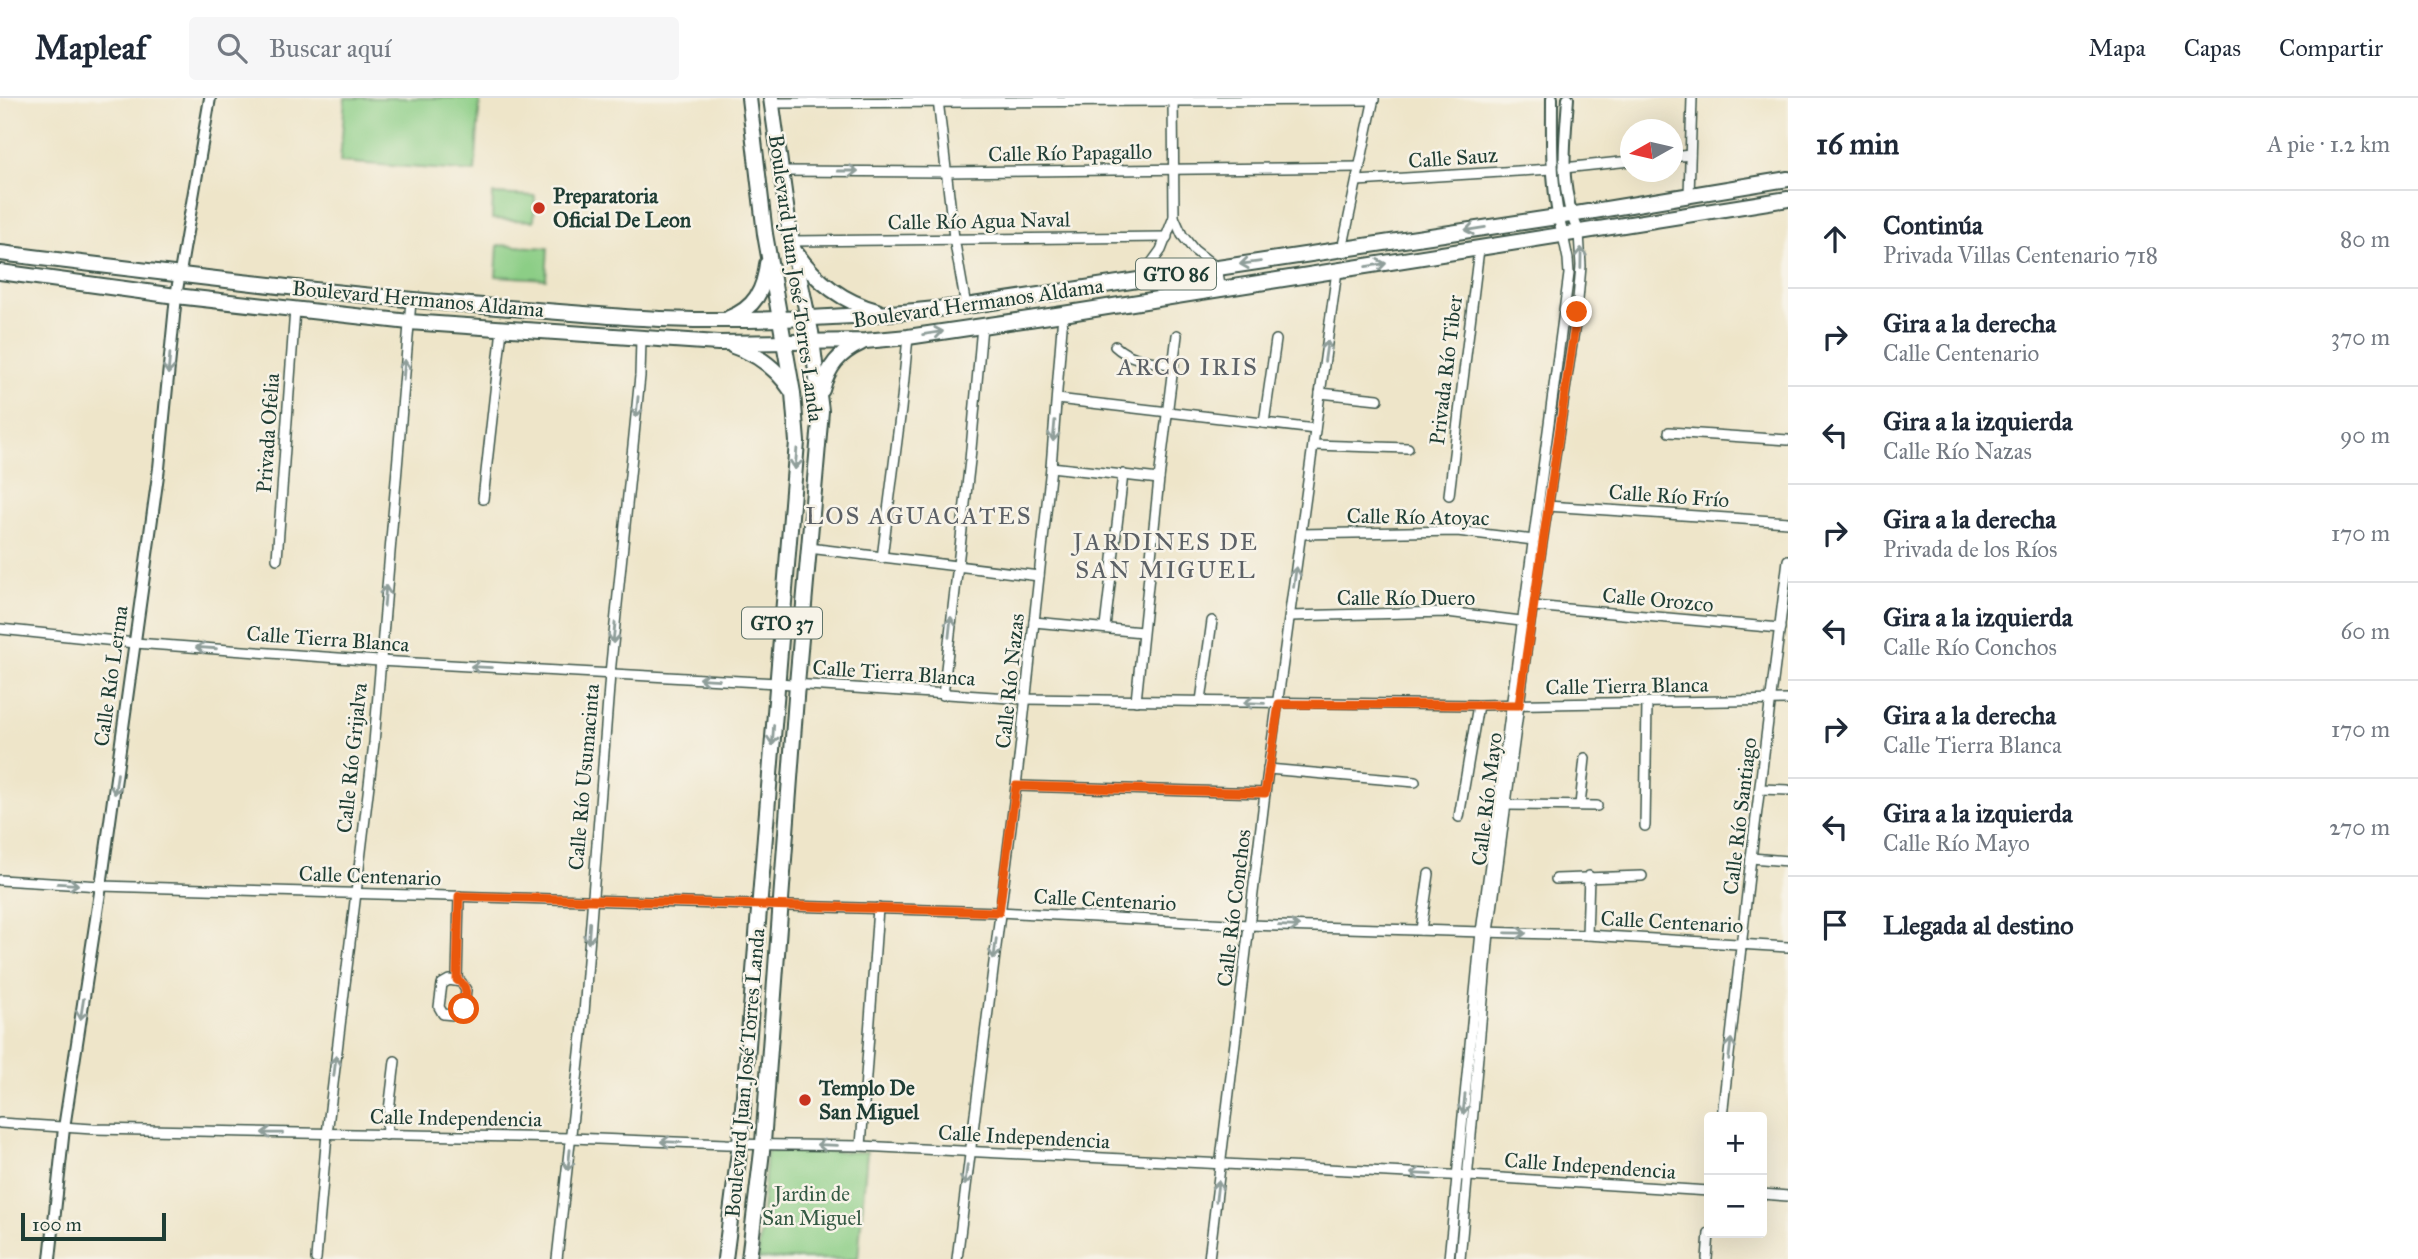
<!DOCTYPE html>
<html lang="es">
<head>
<meta charset="utf-8">
<style>
	:root { --surface:#fff; --page:#f6f6f7; --text:#1f2937; --muted:#747a83; --line:#e0e1e3 }
	body { margin:0; font-family:"IM FELL Great Primer",serif; background:var(--page); color:var(--text) }
	.controls { position:absolute; right:21px; bottom:21px; display:grid; overflow:hidden; border-radius:7px; box-shadow:0 7px 28px #0002 }
	.controls button { width:63px; height:63px; display:grid; place-items:center; padding:0; border:0; border-bottom:2px solid var(--line); background:var(--surface); color:var(--text); font:35px sans-serif }
	.compass { position:absolute; left:1620px; top:21px; width:63px; height:63px; border-radius:50%; background:var(--surface); box-shadow:0 7px 28px #0002; rotate:262deg }
	.scale { position:absolute; left:21px; bottom:18px; width:145px; box-sizing:border-box; padding-left:7px; border:4px solid #1f3d34; border-top:0; font-size:19px; line-height:24px; white-space:nowrap; color:#1f3d34; -webkit-text-stroke:5px #f7f3e8; paint-order:stroke }
	.stop { position:absolute; width:21px; height:21px; margin:-16px; border:5px solid #ea580c; border-radius:50%; background:#fff }
	.stop.end { background:#ea580c; border-color:#fff; box-shadow:0 2px 7px #0008 }
	.list { margin:0; padding:0; list-style:none }
	h2 { display:flex; justify-content:space-between; align-items:center; height:91px; margin:0; padding:0 28px; font-size:30px }
	h2 small { font-size:23px; font-weight:400; color:var(--muted) }
	.list li { display:grid; grid-template-columns:46px 1fr auto; gap:21px; align-items:center; box-sizing:border-box; height:98px; padding:0 28px; border-top:2px solid var(--line) }
	.list b { display:block; font-size:26px; white-space:nowrap }
	.list p { margin:0; font-size:23px; white-space:nowrap; color:var(--muted) }
	.list em { font-size:23px; font-style:normal; color:var(--muted) }
	.icon { flex:none; width:38px; height:38px; fill:none; stroke:currentColor; stroke-width:2; stroke-linecap:round; stroke-linejoin:round }
	.map { position:relative; flex:none; width:1788px; height:1161px; overflow:hidden }
	header { display:flex; align-items:center; gap:42px; box-sizing:border-box; height:98px; padding:0 35px; background:var(--surface); border-bottom:2px solid var(--line) }
	header strong { font-size:33px }
	nav { display:flex; gap:38px; margin-inline-start:auto; font-size:24px }
	.search { width:490px; height:63px; background:var(--page); display:flex; align-items:center; gap:18px; box-sizing:border-box; padding:0 24px; border-radius:7px; color:var(--muted); font-size:26px }
	main { display:flex }
	aside { flex:1; background:var(--surface) }
	.map>svg:first-child { display:block }
	.green { fill:#8cce86; stroke:#56865d; stroke-width:2 }
	.lines { fill:none; stroke-linecap:round; stroke-linejoin:round }
	.minor-casing { stroke:#3e564a; stroke-width:12 }
	.tertiary-casing { stroke:#3e564a; stroke-width:14 }
	.primary-casing { stroke:#3e564a; stroke-width:18 }
	.minor { stroke:#fff; stroke-width:9 }
	.tertiary { stroke:#fff; stroke-width:10 }
	.primary { stroke:#fff; stroke-width:14 }
	.oneway { stroke:#8f9e9a }
	.route { stroke:#ea580c; stroke-width:9 }
	.poi-dot { fill:#c8321e; stroke:#f7f3e8; stroke-width:2.5 }
	.labels { text-anchor:middle; dominant-baseline:central; stroke-width:5; stroke-linejoin:round; paint-order:stroke }
	.shield { fill:#f7f3e8; stroke:#60746a; stroke-width:2 }
	.shield-label { font-size:19px; font-weight:bold; fill:#1f3d34 }
	.street-label { font-size:21px; fill:#1f3d34; stroke:#f7f3e8 }
	.poi-label { font-size:21px; font-weight:bold; fill:#1f3d34; stroke:#f7f3e8; text-anchor:start }
	.park-label { font-size:21px; fill:#355a44; stroke:#f7f3e8 }
	.quarter-label { font-size:24px; letter-spacing:2px; fill:#5c6166; stroke:#f7f3e8 }
</style>
</head>
<body>
<header>
<strong>Mapleaf</strong>
<div class="search"><svg class="icon" aria-label="search" viewBox="0 0 24 24"><circle cx="10" cy="10" r="6"/><path d="M15 15l6 6"/></svg>Buscar aquí</div>
<nav><a>Mapa</a><a>Capas</a><a>Compartir</a></nav>
</header>
<main>
<div class="map">
<svg width="1788" height="1161" viewBox="0 0 1788 1161">
	<rect width="100%" height="100%" fill="#f7f3e8"/>
	<filter id="ink" filterUnits="userSpaceOnUse"><feTurbulence type="fractalNoise" baseFrequency=".0143" numOctaves="2"/><feDisplacementMap in="SourceGraphic" scale="14" xChannelSelector="R" yChannelSelector="G"/><feConvolveMatrix kernelMatrix="1 2 1 2 8 2 1 2 1" color-interpolation-filters="sRGB"/></filter>
	<filter id="wash" filterUnits="userSpaceOnUse"><feTurbulence type="fractalNoise" baseFrequency=".00686" numOctaves="4" result="noise"/><feDisplacementMap in="SourceGraphic" scale="28" xChannelSelector="R" yChannelSelector="G"/><feGaussianBlur stdDeviation="1.57" result="paint"/><feColorMatrix in="noise" values="0 0 0 0 0 0 0 0 0 0 0 0 0 0 0 0 0 1.4 0 .05"/><feComposite in="paint" operator="in"/></filter>
	<g filter="url(#wash)">
		<rect width="100%" height="100%" fill="#eee5c9"/>
		<!-- green -->
		<g class="green">
			<polygon points="345,0 480,0 475,74 340,64"/>
			<polygon points="493,96 535,98 534,123 492,121"/>
			<polygon points="498,147 548,150 546,181 496,178"/>
			<polygon points="767,1053 867,1054 858,1161 758,1161"/>
		</g>
	</g>
	<g filter="url(#ink)">
		<g class="lines">
			<defs>
				<g id="minor">
					<polyline points="938,2 954,140 966,208"/>
					<polyline points="772,5 1374,2"/>
					<polyline points="1672,59 1690,57"/>
					<polyline points="1564,70 1630,63"/>
					<polyline points="780,73 946,74 1360,69"/>
					<polyline points="1357,83 1551,71"/>
					<polyline points="1689,97 1692,0"/>
					<polyline points="1174,119 1182,137 1194,152 1217,170 1221,191"/>
					<polyline points="792,143 1167,139"/>
					<polyline points="1342,152 1374,0"/>
					<polyline points="1140,181 1161,152 1174,119 1173,0"/>
					<path d="M1115,248c16,15 38,15 59,19"/>
					<polyline points="1320,295 1378,301"/>
					<polyline points="1057,301 1315,331"/>
					<polyline points="1264,325 1276,242"/>
					<polyline points="1669,334 1788,342"/>
					<polyline points="1313,347 1408,350"/>
					<polyline points="1051,369 1159,381"/>
					<polyline points="1449,397 1479,151"/>
					<polyline points="483,401 502,231"/>
					<polyline points="1547,408 1788,424"/>
					<polyline points="1301,436 1457,433 1534,442"/>
					<polyline points="809,450 1039,478"/>
					<polyline points="882,460 901,311 908,239"/>
					<polyline points="277,461 295,211"/>
					<polyline points="1533,508 1780,530"/>
					<polyline points="1290,518 1447,514 1521,523"/>
					<polyline points="1034,524 1142,534"/>
					<polyline points="1105,529 1123,376"/>
					<polyline points="0,531 135,545 379,563 777,585 1025,601 1478,607 1788,602"/>
					<polyline points="943,597 970,362 982,228"/>
					<polyline points="1136,603 1159,381 1177,237"/>
					<polyline points="1201,603 1212,523"/>
					<polyline points="1268,671 1415,684"/>
					<polyline points="1016,688 1265,695"/>
					<polyline points="1760,691 1788,692"/>
					<polyline points="1505,707 1597,708"/>
					<polyline points="1580,707 1585,660"/>
					<polyline points="1459,719 1478,607"/>
					<polyline points="1645,728 1647,605"/>
					<polyline points="1751,760 1788,763"/>
					<polyline points="1556,781 1642,778"/>
					<polyline points="0,782 101,788 999,814 1249,827 1587,837 1788,849"/>
					<polyline points="1421,832 1429,776"/>
					<polyline points="1587,837 1589,778"/>
					<polygon points="449,882 461,884 466,892 464,911 454,917 443,916 439,909 442,886"/>
					<polyline points="457,882 459,798"/>
					<polyline points="1722,1019 1751,760 1788,462"/>
					<polyline points="0,1025 93,1031 571,1040 726,1046 861,1048 1468,1078 1709,1093"/>
					<polyline points="386,1037 395,963"/>
					<polyline points="861,1048 878,810"/>
					<polyline points="1762,1096 1788,1098"/>
					<polyline points="316,1161 327,1036 374,645 411,203"/>
					<polyline points="557,1161 583,928 610,576 640,278 641,241"/>
					<polyline points="957,1161 1016,688 1051,369 1063,216"/>
					<polyline points="1209,1161 1265,695 1337,173"/>
					<polyline points="1449,1161 1481,834 1569,176 1568,161 1563,137"/>
					<polyline points="1460,1161 1489,834 1530,524 1577,213 1581,168 1579,135"/>
					<polyline points="1707,1161 1709,1135"/>
				</g>
				<g id="tertiary">
					<path d="M1552,0c0,46 -2,92 11,137"/>
					<path d="M1568,0c-3,49 -10,90 11,135"/>
					<polyline points="50,1161 64,1030 101,788 159,370 176,198 210,0"/>
				</g>
				<g id="primary">
					<path d="M0,155c174,21 347,43 522,56 67,5 134,12 201,11 81,0 162,-5 243,-14l604,-91 218,-36"/>
					<path d="M796,155c20,28 48,49 81,58"/>
					<polyline points="0,174 176,198 409,224 718,245 865,243 908,239 1063,216 1788,101"/>
					<path d="M729,220c26,-10 35,-28 38,-54"/>
					<path d="M733,248c25,8 44,23 58,44"/>
					<path d="M822,292c6,-23 17,-37 39,-47"/>
					<polyline points="725,1161 740,1046 797,344 793,295 765,136 749,0"/>
					<polyline points="749,1161 763,1045 797,586 821,313 811,234 789,130 771,0"/>
				</g>
			</defs>
			<!-- minor casing -->
			<use href="#minor" class="minor-casing"/>
			<!-- tertiary casing -->
			<use href="#tertiary" class="tertiary-casing"/>
			<!-- primary casing -->
			<use href="#primary" class="primary-casing"/>
			<!-- minor -->
			<use href="#minor" class="minor"/>
			<!-- tertiary -->
			<use href="#tertiary" class="tertiary"/>
			<!-- primary -->
			<use href="#primary" class="primary"/>
		</g>
		<!-- one-way arrows -->
		<defs><path id="oneway-shaft" d="M-6 0H5M1.5-3L5.5 0L1.5 3" fill="none" stroke-width="1.6" stroke-linecap="round" stroke-linejoin="round" transform="scale(1.75)"/></defs>
		<g class="oneway">
			<use href="#oneway-shaft" transform="translate(848 73)"/>
			<use href="#oneway-shaft" transform="translate(1475 131) rotate(171)"/>
			<use href="#oneway-shaft" transform="translate(1581 160) rotate(-89)"/>
			<use href="#oneway-shaft" transform="translate(1250 165) rotate(172)"/>
			<use href="#oneway-shaft" transform="translate(1376 167) rotate(-9)"/>
			<use href="#oneway-shaft" transform="translate(933 235) rotate(-9)"/>
			<use href="#oneway-shaft" transform="translate(1326 253) rotate(-82)"/>
			<use href="#oneway-shaft" transform="translate(169 266) rotate(95)"/>
			<use href="#oneway-shaft" transform="translate(404 272) rotate(-85)"/>
			<use href="#oneway-shaft" transform="translate(637 309) rotate(96)"/>
			<use href="#oneway-shaft" transform="translate(1054 333) rotate(95)"/>
			<use href="#oneway-shaft" transform="translate(796 361) rotate(95)"/>
			<use href="#oneway-shaft" transform="translate(1295 479) rotate(-82)"/>
			<use href="#oneway-shaft" transform="translate(385 498) rotate(-85)"/>
			<use href="#oneway-shaft" transform="translate(950 529) rotate(-84)"/>
			<use href="#oneway-shaft" transform="translate(614 535) rotate(96)"/>
			<use href="#oneway-shaft" transform="translate(206 550) rotate(-176)"/>
			<use href="#oneway-shaft" transform="translate(481 569) rotate(-177)"/>
			<use href="#oneway-shaft" transform="translate(709 581) rotate(-177)"/>
			<use href="#oneway-shaft" transform="translate(1254 605) rotate(-178)"/>
			<use href="#oneway-shaft" transform="translate(773 637) rotate(94)"/>
			<use href="#oneway-shaft" transform="translate(116 686) rotate(98)"/>
			<use href="#oneway-shaft" transform="translate(68 786) rotate(3)"/>
			<use href="#oneway-shaft" transform="translate(1289 828) rotate(2)"/>
			<use href="#oneway-shaft" transform="translate(589 835) rotate(94)"/>
			<use href="#oneway-shaft" transform="translate(1516 835) rotate(1)"/>
			<use href="#oneway-shaft" transform="translate(995 851) rotate(97)"/>
			<use href="#oneway-shaft" transform="translate(82 911) rotate(99)"/>
			<use href="#oneway-shaft" transform="translate(1730 951) rotate(-83)"/>
			<use href="#oneway-shaft" transform="translate(335 968) rotate(-83)"/>
			<use href="#oneway-shaft" transform="translate(1464 1006) rotate(96)"/>
			<use href="#oneway-shaft" transform="translate(272 1035) rotate(-179)"/>
			<use href="#oneway-shaft" transform="translate(671 1044) rotate(-178)"/>
			<use href="#oneway-shaft" transform="translate(827 1047) rotate(-178)"/>
			<use href="#oneway-shaft" transform="translate(569 1062) rotate(96)"/>
			<use href="#oneway-shaft" transform="translate(1421 1076) rotate(-177)"/>
			<use href="#oneway-shaft" transform="translate(966 1077) rotate(97)"/>
			<use href="#oneway-shaft" transform="translate(1217 1093) rotate(-83)"/>
		</g>
	</g>
	<g class="lines" filter="url(#ink)">
		<!-- route -->
		<path class="route" d="M464,911c2,-12 5,-23 -7,-29l2,-84 540,16 17,-126 249,7 14,-89 240,1 58,-393"/>
	</g>
	<!-- markers -->
	<g class="poi-dot">
		<circle cx="539" cy="110" r="7"/>
		<circle cx="805" cy="1002" r="7"/>
	</g>
	<g class="labels">
		<!-- shield labels -->
		<g class="shield">
			<rect x="1136" y="160.5" width="80" height="31" rx="5"/>
			<rect x="742" y="509.5" width="80" height="31" rx="5"/>
		</g>
		<g class="shield-label">
			<text x="1176" y="176">GTO 86</text>
			<text x="782" y="525">GTO 37</text>
		</g>
		<!-- street labels -->
		<g class="street-label">
			<text transform="translate(1070 55) rotate(-1)">Calle Río Papagallo</text>
			<text transform="translate(1453 60) rotate(-4)">Calle Sauz</text>
			<text transform="translate(979 123) rotate(-1)">Calle Río Agua Naval</text>
			<text transform="translate(796 180) rotate(82)">Boulevard Juan José Torres Landa</text>
			<text transform="translate(418 201) rotate(5)">Boulevard Hermanos Aldama</text>
			<text transform="translate(978 205) rotate(-8)">Boulevard Hermanos Aldama</text>
			<text transform="translate(1446 272) rotate(-83)">Privada Río Tiber</text>
			<text transform="translate(268 335) rotate(-86)">Privada Ofelia</text>
			<text transform="translate(1669 398) rotate(4)">Calle Río Frío</text>
			<text transform="translate(1418 419) rotate(1)">Calle Río Atoyac</text>
			<text x="1406" y="500">Calle Río Duero</text>
			<text transform="translate(1658 502) rotate(5)">Calle Orozco</text>
			<text transform="translate(328 541) rotate(4)">Calle Tierra Blanca</text>
			<text transform="translate(894 575) rotate(4)">Calle Tierra Blanca</text>
			<text transform="translate(111 578) rotate(-82)">Calle Río Lerma</text>
			<text transform="translate(1010 583) rotate(-84)">Calle Río Nazas</text>
			<text transform="translate(1627 588) rotate(-1)">Calle Tierra Blanca</text>
			<text transform="translate(352 660) rotate(-84)">Calle Río Grijalva</text>
			<text transform="translate(584 679) rotate(-85)">Calle Río Usumacinta</text>
			<text transform="translate(1487 701) rotate(-83)">Calle Río Mayo</text>
			<text transform="translate(1740 718) rotate(-83)">Calle Río Santiago</text>
			<text transform="translate(370 778) rotate(2)">Calle Centenario</text>
			<text transform="translate(1105 802) rotate(3)">Calle Centenario</text>
			<text transform="translate(1234 810) rotate(-83)">Calle Río Conchos</text>
			<text transform="translate(1672 824) rotate(3)">Calle Centenario</text>
			<text transform="translate(745 975) rotate(-85)">Boulevard Juan José Torres Landa</text>
			<text transform="translate(456 1020) rotate(1)">Calle Independencia</text>
			<text transform="translate(1024 1039) rotate(3)">Calle Independencia</text>
			<text transform="translate(1590 1068) rotate(4)">Calle Independencia</text>
		</g>
		<!-- poi labels -->
		<g class="poi-label">
			<text x="553" y="98">Preparatoria<tspan x="553" dy="24">Oficial De Leon</tspan></text>
			<text x="819" y="990">Templo De<tspan x="819" dy="24">San Miguel</tspan></text>
		</g>
		<!-- park labels -->
		<g class="park-label">
			<text x="812" y="1096">Jardin de<tspan x="812" dy="24">San Miguel</tspan></text>
		</g>
		<!-- quarter labels -->
		<g class="quarter-label">
			<text x="1188" y="269">ARCO IRIS</text>
			<text x="919" y="418">LOS AGUACATES</text>
			<text x="1166" y="444">JARDINES DE<tspan x="1166" dy="28">SAN MIGUEL</tspan></text>
		</g>
	</g>
</svg>
<div class="controls">
<button>+</button>
<button>−</button>
</div>
<svg class="compass" viewBox="-18 -18 36 36"><path d="M0-13l5 13h-10z" fill="#e53935"/><path d="M0 13l5-13h-10z" fill="#747a83"/></svg>
<div class="scale">100 m</div>
<div class="stop" style="left:464px;top:911px"></div>
<div class="stop end" style="left:1577px;top:214px"></div>
</div>
<aside>
<h2>16 min<small>A pie · 1.2 km</small></h2>
<ul class="list">
<li><svg class="icon" aria-label="ahead" viewBox="0 0 24 24"><path d="M12 20V5M6 11l6-6 6 6"/></svg><div><b>Continúa</b><p>Privada Villas Centenario 718</p></div><em>80 m</em></li>
<li><svg class="icon" aria-label="right" viewBox="0 0 24 24"><path d="M7 20v-9h11M14 6l5 5-5 5"/></svg><div><b>Gira a la derecha</b><p>Calle Centenario</p></div><em>370 m</em></li>
<li><svg class="icon" aria-label="left" viewBox="0 0 24 24"><path d="M17 20v-9H6M10 6l-5 5 5 5"/></svg><div><b>Gira a la izquierda</b><p>Calle Río Nazas</p></div><em>90 m</em></li>
<li><svg class="icon" aria-label="right" viewBox="0 0 24 24"><path d="M7 20v-9h11M14 6l5 5-5 5"/></svg><div><b>Gira a la derecha</b><p>Privada de los Ríos</p></div><em>170 m</em></li>
<li><svg class="icon" aria-label="left" viewBox="0 0 24 24"><path d="M17 20v-9H6M10 6l-5 5 5 5"/></svg><div><b>Gira a la izquierda</b><p>Calle Río Conchos</p></div><em>60 m</em></li>
<li><svg class="icon" aria-label="right" viewBox="0 0 24 24"><path d="M7 20v-9h11M14 6l5 5-5 5"/></svg><div><b>Gira a la derecha</b><p>Calle Tierra Blanca</p></div><em>170 m</em></li>
<li><svg class="icon" aria-label="left" viewBox="0 0 24 24"><path d="M17 20v-9H6M10 6l-5 5 5 5"/></svg><div><b>Gira a la izquierda</b><p>Calle Río Mayo</p></div><em>270 m</em></li>
<li><svg class="icon" aria-label="arrive" viewBox="0 0 24 24"><path d="M6 21V4h12l-3 4 3 4H6"/></svg><div><b>Llegada al destino</b></div></li>
</ul>
</aside>
</main>
</body>
</html>
